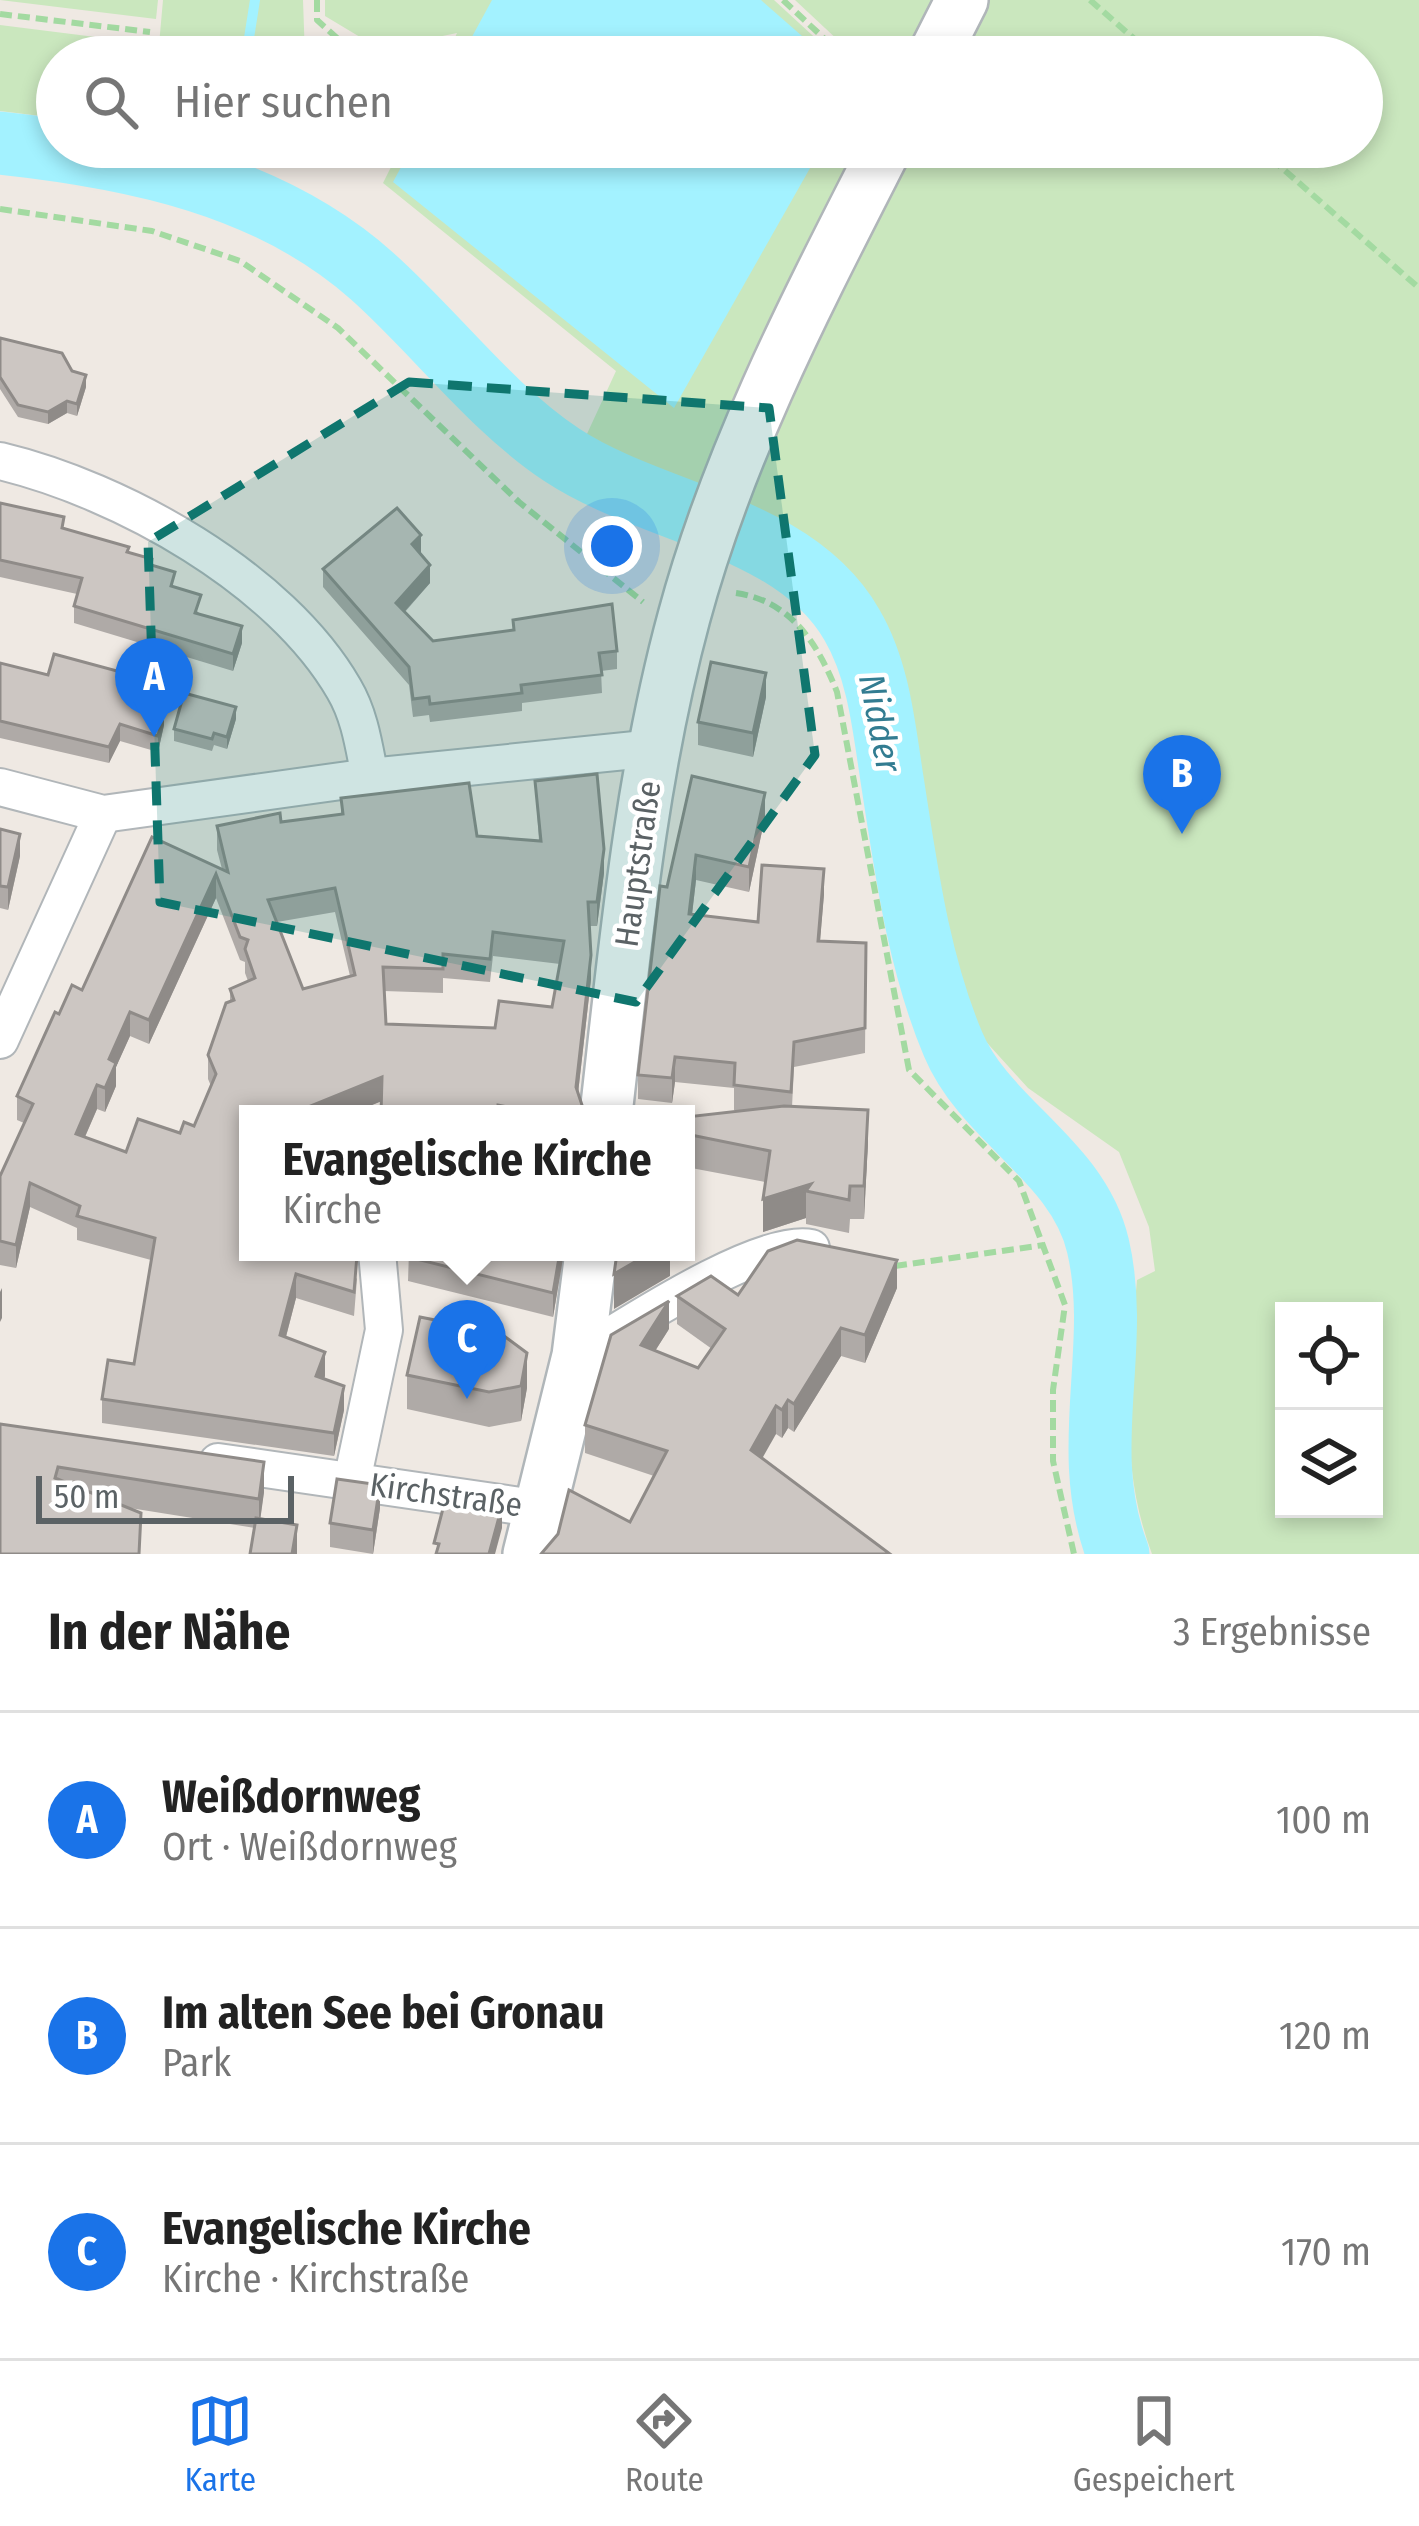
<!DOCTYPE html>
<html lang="de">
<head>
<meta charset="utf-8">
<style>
	:root { --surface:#fff; --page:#f2f2f2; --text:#222; --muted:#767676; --line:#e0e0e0; --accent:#1a73e8 }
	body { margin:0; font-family:"Fira Sans Condensed",sans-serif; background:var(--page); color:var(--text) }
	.controls { position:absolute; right:36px; bottom:36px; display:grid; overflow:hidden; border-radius:0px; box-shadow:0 6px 18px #0003 }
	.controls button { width:108px; height:108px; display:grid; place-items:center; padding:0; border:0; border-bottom:3px solid var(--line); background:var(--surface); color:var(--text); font:60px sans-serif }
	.scale { position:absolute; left:36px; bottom:30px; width:258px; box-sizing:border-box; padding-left:12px; border:6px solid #5b6265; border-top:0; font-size:33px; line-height:42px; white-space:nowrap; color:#5b6265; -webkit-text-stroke:9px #fff; paint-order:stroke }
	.you { position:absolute; left:612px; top:546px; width:42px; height:42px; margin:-30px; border:9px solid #fff; border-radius:50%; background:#1a73e8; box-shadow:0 0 0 18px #1a73e833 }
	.badge { display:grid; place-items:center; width:78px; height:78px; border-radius:50%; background:var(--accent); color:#fff; font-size:39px; font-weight:700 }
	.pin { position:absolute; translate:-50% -99px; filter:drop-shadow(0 3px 6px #0008) }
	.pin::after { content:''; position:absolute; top:63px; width:42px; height:36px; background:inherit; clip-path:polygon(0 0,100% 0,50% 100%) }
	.popup { position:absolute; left:239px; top:1105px; width:456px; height:156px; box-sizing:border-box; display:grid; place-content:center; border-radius:0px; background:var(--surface); filter:drop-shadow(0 3px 9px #0005); font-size:39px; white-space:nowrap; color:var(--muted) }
	.popup b { font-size:45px; color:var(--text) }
	.popup::after { content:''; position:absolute; left:50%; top:100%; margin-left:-24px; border:24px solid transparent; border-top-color:var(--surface) }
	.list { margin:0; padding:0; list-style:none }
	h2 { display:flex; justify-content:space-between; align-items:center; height:156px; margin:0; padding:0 48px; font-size:51px }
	h2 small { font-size:39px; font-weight:400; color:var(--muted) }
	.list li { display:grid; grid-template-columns:78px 1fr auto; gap:36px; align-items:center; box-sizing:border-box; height:216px; padding:0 48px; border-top:3px solid var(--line) }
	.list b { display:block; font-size:45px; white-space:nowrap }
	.list p { margin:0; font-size:39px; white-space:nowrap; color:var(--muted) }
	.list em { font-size:39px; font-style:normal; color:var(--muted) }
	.icon { flex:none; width:66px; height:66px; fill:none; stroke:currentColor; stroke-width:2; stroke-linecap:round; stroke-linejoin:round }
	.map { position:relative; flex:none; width:1419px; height:1554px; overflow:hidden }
	.search { position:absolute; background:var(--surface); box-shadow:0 6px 18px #0003; left:36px; right:36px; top:36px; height:132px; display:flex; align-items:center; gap:30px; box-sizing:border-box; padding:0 42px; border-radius:66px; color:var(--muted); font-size:45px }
	.sheet { height:804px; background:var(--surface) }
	nav { display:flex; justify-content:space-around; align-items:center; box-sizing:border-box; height:168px; border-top:3px solid var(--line); background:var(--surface); font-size:33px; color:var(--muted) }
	nav a { display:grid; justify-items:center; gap:6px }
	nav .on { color:var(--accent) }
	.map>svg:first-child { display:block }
	.green { fill:#cae7be; fill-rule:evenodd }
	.water { fill:#a3f2ff }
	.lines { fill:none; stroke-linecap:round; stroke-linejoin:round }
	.stream { stroke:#a3f2ff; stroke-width:10 }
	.river { stroke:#a3f2ff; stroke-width:63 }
	.street-casing { stroke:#b1b6b9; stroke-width:40 }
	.secondary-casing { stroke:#b0b6b9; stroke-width:56 }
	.path { stroke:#a3daa1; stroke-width:6; stroke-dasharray:12 6; stroke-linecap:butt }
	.street { stroke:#fff; stroke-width:36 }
	.secondary { stroke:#fff; stroke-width:51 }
	.wall { fill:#afaaa7; fill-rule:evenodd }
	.shaded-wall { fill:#8f8b88 }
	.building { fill:#ccc6c2; stroke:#8f8b88; stroke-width:3; fill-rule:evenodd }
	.marked { fill:#0f766e; fill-opacity:0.2; stroke:#0f766e; stroke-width:9; stroke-dasharray:24 15; stroke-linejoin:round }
	.labels { text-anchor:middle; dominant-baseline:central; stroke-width:9; stroke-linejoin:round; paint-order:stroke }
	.street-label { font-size:33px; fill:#5b6265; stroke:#fff }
	.water-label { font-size:36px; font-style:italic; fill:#327c91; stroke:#fff }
</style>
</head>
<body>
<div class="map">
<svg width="1419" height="1554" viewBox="0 0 1419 1554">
	<rect width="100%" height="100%" fill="#efe9e3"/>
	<!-- green -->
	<g class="green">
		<polygon points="0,0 158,0 156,19"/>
		<polygon points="163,0 303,0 305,57 57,57 57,118 0,111 0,25 159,45"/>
		<polygon points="325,0 774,0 836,57 446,57 457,33 380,49 325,16"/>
		<polygon points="795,0 937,0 906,57 856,57"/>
		<path d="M980,0h439v1554h-267c-34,-90 -23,-181 -15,-274l18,-9 -6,-44 -30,-75 -91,-64 -49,-54 -2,-10 -7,2c-11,-37 -29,-75 -35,-114 -20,-106 -11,-312 -124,-371 -20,-11 -48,-15 -70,-22l23,-68 141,-304h457v-90h-411zM1284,1311h90v198h-90z"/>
		<polygon points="401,147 874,147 721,430 696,494 580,449 616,371 383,183"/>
	</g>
	<!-- water -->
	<g class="water">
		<polygon points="492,0 761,0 826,57 461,57"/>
		<polygon points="412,147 822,147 674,408 393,182"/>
	</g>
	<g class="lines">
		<!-- stream -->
		<g class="stream">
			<polyline points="246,57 255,0"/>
			<polyline points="224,189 231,147"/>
		</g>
		<!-- river -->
		<path class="river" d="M0,143c132,14 270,42 372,133 64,57 119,132 190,179 91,60 233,70 290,170 27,46 32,103 40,154 14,89 26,182 61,265 32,77 125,116 145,202 24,103 -21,203 20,308"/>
		<defs>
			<g id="street">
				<path d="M0,461c121,29 280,117 344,228 16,27 20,58 26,88"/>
				<polyline points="0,787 103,814 370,777 655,748"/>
				<polyline points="0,1040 103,814"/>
				<path d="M578,1356c46,-28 183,-119 233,-108"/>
				<polyline points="218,1462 541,1509"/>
				<polyline points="352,1481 384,1330 377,1252"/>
			</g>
			<g id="secondary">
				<polyline points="933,57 962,0"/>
				<path d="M606,1114c19,-166 34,-335 78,-497 45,-167 124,-317 202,-470"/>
				<polyline points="529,1554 578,1356 591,1252"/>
			</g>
		</defs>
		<!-- street casing -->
		<use href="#street" class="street-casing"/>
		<!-- secondary casing -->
		<use href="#secondary" class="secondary-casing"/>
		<!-- path -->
		<g class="path">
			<polyline points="317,0 317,20 358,57"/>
			<polyline points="783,0 844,57"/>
			<polyline points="1090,0 1155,57"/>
			<polyline points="0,14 150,32"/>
			<polyline points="1258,147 1419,288"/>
			<polyline points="0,209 152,231 240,261 338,328 519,502 643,602"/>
			<path d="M736,593c55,8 82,51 101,99l72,378 110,111 46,124 -12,85v71l21,93"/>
			<polyline points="895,1266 1044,1245"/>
		</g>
		<!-- street -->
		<use href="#street" class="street"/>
		<!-- secondary -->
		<use href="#secondary" class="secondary"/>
	</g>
	<!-- wall -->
	<g class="wall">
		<polygon points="0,338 72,371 86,387 77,416 67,413 48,424 18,417 0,389"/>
		<polygon points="0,503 129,552 152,566 200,614 242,643 233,671 74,623 74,606 77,594 0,577"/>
		<polygon points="323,569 430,583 405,612 433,641 513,630 513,620 617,651 617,669 601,671 602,693 522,703 522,711 430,722 429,715 413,717 409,685 323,587"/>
		<polygon points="0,663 48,675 132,691 130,700 164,725 158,752 120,741 109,763 0,738"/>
		<polygon points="766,697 753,757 698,745 698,722"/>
		<polygon points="236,719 227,749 214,745 212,751 174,741 174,729"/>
		<polygon points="692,776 765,817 749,892 696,880 692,915 758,922 824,894 820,941 866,943 865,1053 794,1067 792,1107 868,1142 864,1219 850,1219 849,1233 806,1224 806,1218 763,1232 765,1182 686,1167 686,1117 741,1111 734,1110 734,1088 675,1082 672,1103 638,1099 638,1075 667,887"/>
		<path d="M535,781l69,92 -7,53h-8l2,53 -13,114 5,21h-202v-13l-31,13h-102l109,165 -3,37 -58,-18 -10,39 39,39 -1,3 20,31 -10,46 -232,-33v-24l32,-35 17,-104 -74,-20v-12l-47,-21 -14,61 -16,-3v-89l24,-53 -7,-3v-24l42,-82 23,-24 140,-121 -5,-19v-24l64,-4 60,-8v-16l136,38 62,5zM216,898l24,62 5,2v11l3,8 -18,8v13l-22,53v24l3,7 -17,40 -14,7 -54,19 -41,-15 12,-28 8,3 11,-26v-19l14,-31 19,8zM335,912l15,64 -47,13 -26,-67zM493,956l67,8 -8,43 -57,21 -109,-4 -2,-33 59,2v-15l47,4z"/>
		<polygon points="0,829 20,856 8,910 0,908"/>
		<polygon points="409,1252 564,1252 553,1317 408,1281"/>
		<polygon points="897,1288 865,1363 841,1356 794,1432 788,1428 782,1438 776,1434 630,1522 654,1476 585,1453 585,1425 669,1329 655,1351 698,1368 712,1349 677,1324 677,1296"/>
		<polygon points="407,1375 527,1388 521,1421 489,1427 407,1409"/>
		<polygon points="0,1424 264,1492 260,1518 297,1554 255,1528 130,1508 0,1554"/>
		<polygon points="380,1508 373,1554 330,1547 330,1523"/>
	</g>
	<!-- shaded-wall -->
	<g class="shaded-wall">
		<polygon points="86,375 86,387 77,416 77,404"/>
		<polygon points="67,401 67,413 48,424 48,412"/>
		<polygon points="421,535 421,554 412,544"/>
		<polygon points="430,565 430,583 396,621 396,603"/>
		<polygon points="242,626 242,643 233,671 233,654"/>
		<polygon points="766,673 766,697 753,757 753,733"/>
		<polygon points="132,675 132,691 126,716 126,699"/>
		<polygon points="236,707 236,719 227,749 227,737"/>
		<polygon points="164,709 164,725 158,752 158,736"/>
		<polygon points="120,724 120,741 109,763 109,747"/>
		<polygon points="765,793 765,817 749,892 749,867"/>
		<polygon points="20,834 20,856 8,910 8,887"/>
		<polygon points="604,849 604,873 597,926 597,902"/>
		<polygon points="696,855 696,880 689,939 689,914"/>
		<polygon points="824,869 824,894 818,965 818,941"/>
		<polygon points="216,874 216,898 149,1044 149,1020"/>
		<polygon points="591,955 591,979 576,1111 576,1087"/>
		<polygon points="130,1012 130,1036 116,1067 116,1086 105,1112 105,1088 109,1059"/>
		<polygon points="675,1057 675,1082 672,1103 672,1078"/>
		<polygon points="382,1077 382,1101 350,1114 308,1114 308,1107"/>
		<polygon points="97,1085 97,1109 76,1157 76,1134"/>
		<polygon points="868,1110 868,1142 864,1219 864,1186"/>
		<polygon points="30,1183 30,1207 16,1268 16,1245"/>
		<polygon points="811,1184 806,1191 806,1218 763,1232 763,1199"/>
		<polygon points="560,1252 564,1252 553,1317 553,1293"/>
		<polygon points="652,1252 670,1252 670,1276 614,1309 614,1274"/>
		<polygon points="897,1260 897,1288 865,1363 865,1335"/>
		<polygon points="296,1274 296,1298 280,1359 280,1335"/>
		<polygon points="2,1288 2,1318 0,1322 0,1292"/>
		<polygon points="669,1301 669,1329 641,1373 641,1345"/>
		<polygon points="841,1328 841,1356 794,1432 794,1404"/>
		<polygon points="325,1352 325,1376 316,1400 316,1376"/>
		<polygon points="527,1353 527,1388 521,1421 521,1386"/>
		<polygon points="344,1386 344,1410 334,1456 334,1433"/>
		<polygon points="788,1400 788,1428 782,1438 782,1410"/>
		<polygon points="776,1406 776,1434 751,1478 751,1450"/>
		<polygon points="264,1462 264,1492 259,1529 259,1499"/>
		<polygon points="380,1485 380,1508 373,1554 373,1530"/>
		<polygon points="502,1506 502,1528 495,1554 489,1554"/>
		<polygon points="297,1525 297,1554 292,1554"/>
	</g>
	<!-- building -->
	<g class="building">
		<polygon points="0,338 62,353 72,371 86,375 77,404 67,401 48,412 18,405 0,377"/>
		<polygon points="0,503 64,517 62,528 129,547 127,552 152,559 151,565 175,572 171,586 201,595 195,613 242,626 233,654 74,606 82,578 0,560"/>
		<polygon points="397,508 421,535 412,544 430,565 396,603 433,641 514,630 513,620 612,604 617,651 599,653 602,675 521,685 522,693 430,704 429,697 413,699 409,667 323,569"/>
		<polygon points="54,654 132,675 126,699 164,709 158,736 120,724 109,747 0,721 0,663 48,675"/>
		<polygon points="711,662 766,673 753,733 698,722"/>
		<polygon points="184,693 236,707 227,737 214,733 212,739 174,729"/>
		<path d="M597,774l7,75 -7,53h-9l3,53 -15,132 7,21 -1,6h-41l-43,-9 -1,9h-116l1,-37 -74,30 3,7h-63v138h100l9,3 -3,37 -58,-18 -16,61 45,17 -9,24 28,10 -10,47 -232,-34 6,-39 26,4 21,-126 -78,-22 3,-10 -50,-23 -14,62 -16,-4v-65l33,-72 -16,-8 38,-84 4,2 13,-29 10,5 70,-153 76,35 -11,-46 63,-13 1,9 62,-8 -2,-16 128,-15 8,53 64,5 -6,-60zM216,874l24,63 8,3 -3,9 10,29 -25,11 4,11 -8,3 -18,52 8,19 -22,52 -10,-4 -4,11 -42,-14 -12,33 -50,-18 21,-49 8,3 11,-25 -7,-4 21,-47 19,8zM335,888l20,87 -52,14 -35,-89zM493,932l71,9 -12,66 -53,-6 -4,27 -109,-4 -3,-57 60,2v-15l47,5z"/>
		<polygon points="692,776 765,793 749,867 696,855 689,914 758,922 762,865 824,869 818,941 866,943 865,1028 794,1042 791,1092 734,1085 735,1063 675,1057 672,1078 638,1075 660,886 667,887"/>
		<polygon points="0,829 20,834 8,887 0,886"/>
		<polygon points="784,1106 868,1110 864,1186 850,1186 849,1200 806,1191 811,1184 763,1199 770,1151 686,1134 686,1117"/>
		<polygon points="797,1240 897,1260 865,1335 841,1328 794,1404 788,1400 782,1410 776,1406 751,1450 890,1554 541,1554 558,1534 569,1490 630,1522 667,1451 585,1425 611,1335 669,1301 641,1345 698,1368 725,1329 677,1296 711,1276 738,1295 768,1251"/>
		<polygon points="409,1252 560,1252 553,1293 408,1257"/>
		<polygon points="619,1252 652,1252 614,1274 617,1253"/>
		<polygon points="420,1317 500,1333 527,1353 521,1386 489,1392 407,1375"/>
		<polygon points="0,1424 264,1462 259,1499 58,1467 55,1478 141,1513 139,1554 0,1554"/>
		<polygon points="337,1479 380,1485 373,1530 330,1523"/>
		<polygon points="446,1497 502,1506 489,1554 436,1554 439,1544 434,1543"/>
		<polygon points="256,1518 297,1525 292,1554 250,1554"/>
	</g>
	<!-- marked area -->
	<path class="marked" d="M409,382l360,26 46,347 -179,247 -476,-100 -12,-360z"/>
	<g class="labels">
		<!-- street labels -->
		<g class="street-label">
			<text transform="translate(638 864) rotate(-82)">Hauptstraße</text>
			<text transform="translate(446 1495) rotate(8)">Kirchstraße</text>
		</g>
		<!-- water labels -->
		<g class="water-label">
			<text transform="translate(880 723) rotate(79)">Nidder</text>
		</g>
	</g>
</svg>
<div class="controls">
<button><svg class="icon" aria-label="locate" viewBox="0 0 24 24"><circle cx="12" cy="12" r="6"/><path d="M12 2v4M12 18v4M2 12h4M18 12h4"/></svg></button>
<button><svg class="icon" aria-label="layers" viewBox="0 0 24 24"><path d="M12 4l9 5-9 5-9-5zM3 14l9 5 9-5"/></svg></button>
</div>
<div class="scale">50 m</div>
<div class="you"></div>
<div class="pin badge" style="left:154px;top:737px">A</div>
<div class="pin badge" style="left:1182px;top:834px">B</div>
<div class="pin badge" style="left:467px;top:1399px">C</div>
<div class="popup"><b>Evangelische Kirche</b>Kirche</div>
<div class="search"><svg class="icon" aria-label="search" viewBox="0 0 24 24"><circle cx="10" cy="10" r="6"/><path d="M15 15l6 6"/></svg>Hier suchen</div>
</div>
<section class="sheet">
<h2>In der Nähe<small>3 Ergebnisse</small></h2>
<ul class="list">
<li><span class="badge">A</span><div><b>Weißdornweg</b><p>Ort · Weißdornweg</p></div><em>100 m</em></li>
<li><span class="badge">B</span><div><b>Im alten See bei Gronau</b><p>Park</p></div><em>120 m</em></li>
<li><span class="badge">C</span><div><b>Evangelische Kirche</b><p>Kirche · Kirchstraße</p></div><em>170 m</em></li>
</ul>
</section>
<nav>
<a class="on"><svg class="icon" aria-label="map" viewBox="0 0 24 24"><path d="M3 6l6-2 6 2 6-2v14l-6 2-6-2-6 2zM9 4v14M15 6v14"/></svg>Karte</a>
<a><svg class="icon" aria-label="directions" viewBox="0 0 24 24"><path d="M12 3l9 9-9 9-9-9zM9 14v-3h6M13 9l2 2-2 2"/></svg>Route</a>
<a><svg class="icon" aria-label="saved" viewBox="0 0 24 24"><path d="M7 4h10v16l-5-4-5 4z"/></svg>Gespeichert</a>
</nav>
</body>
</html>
